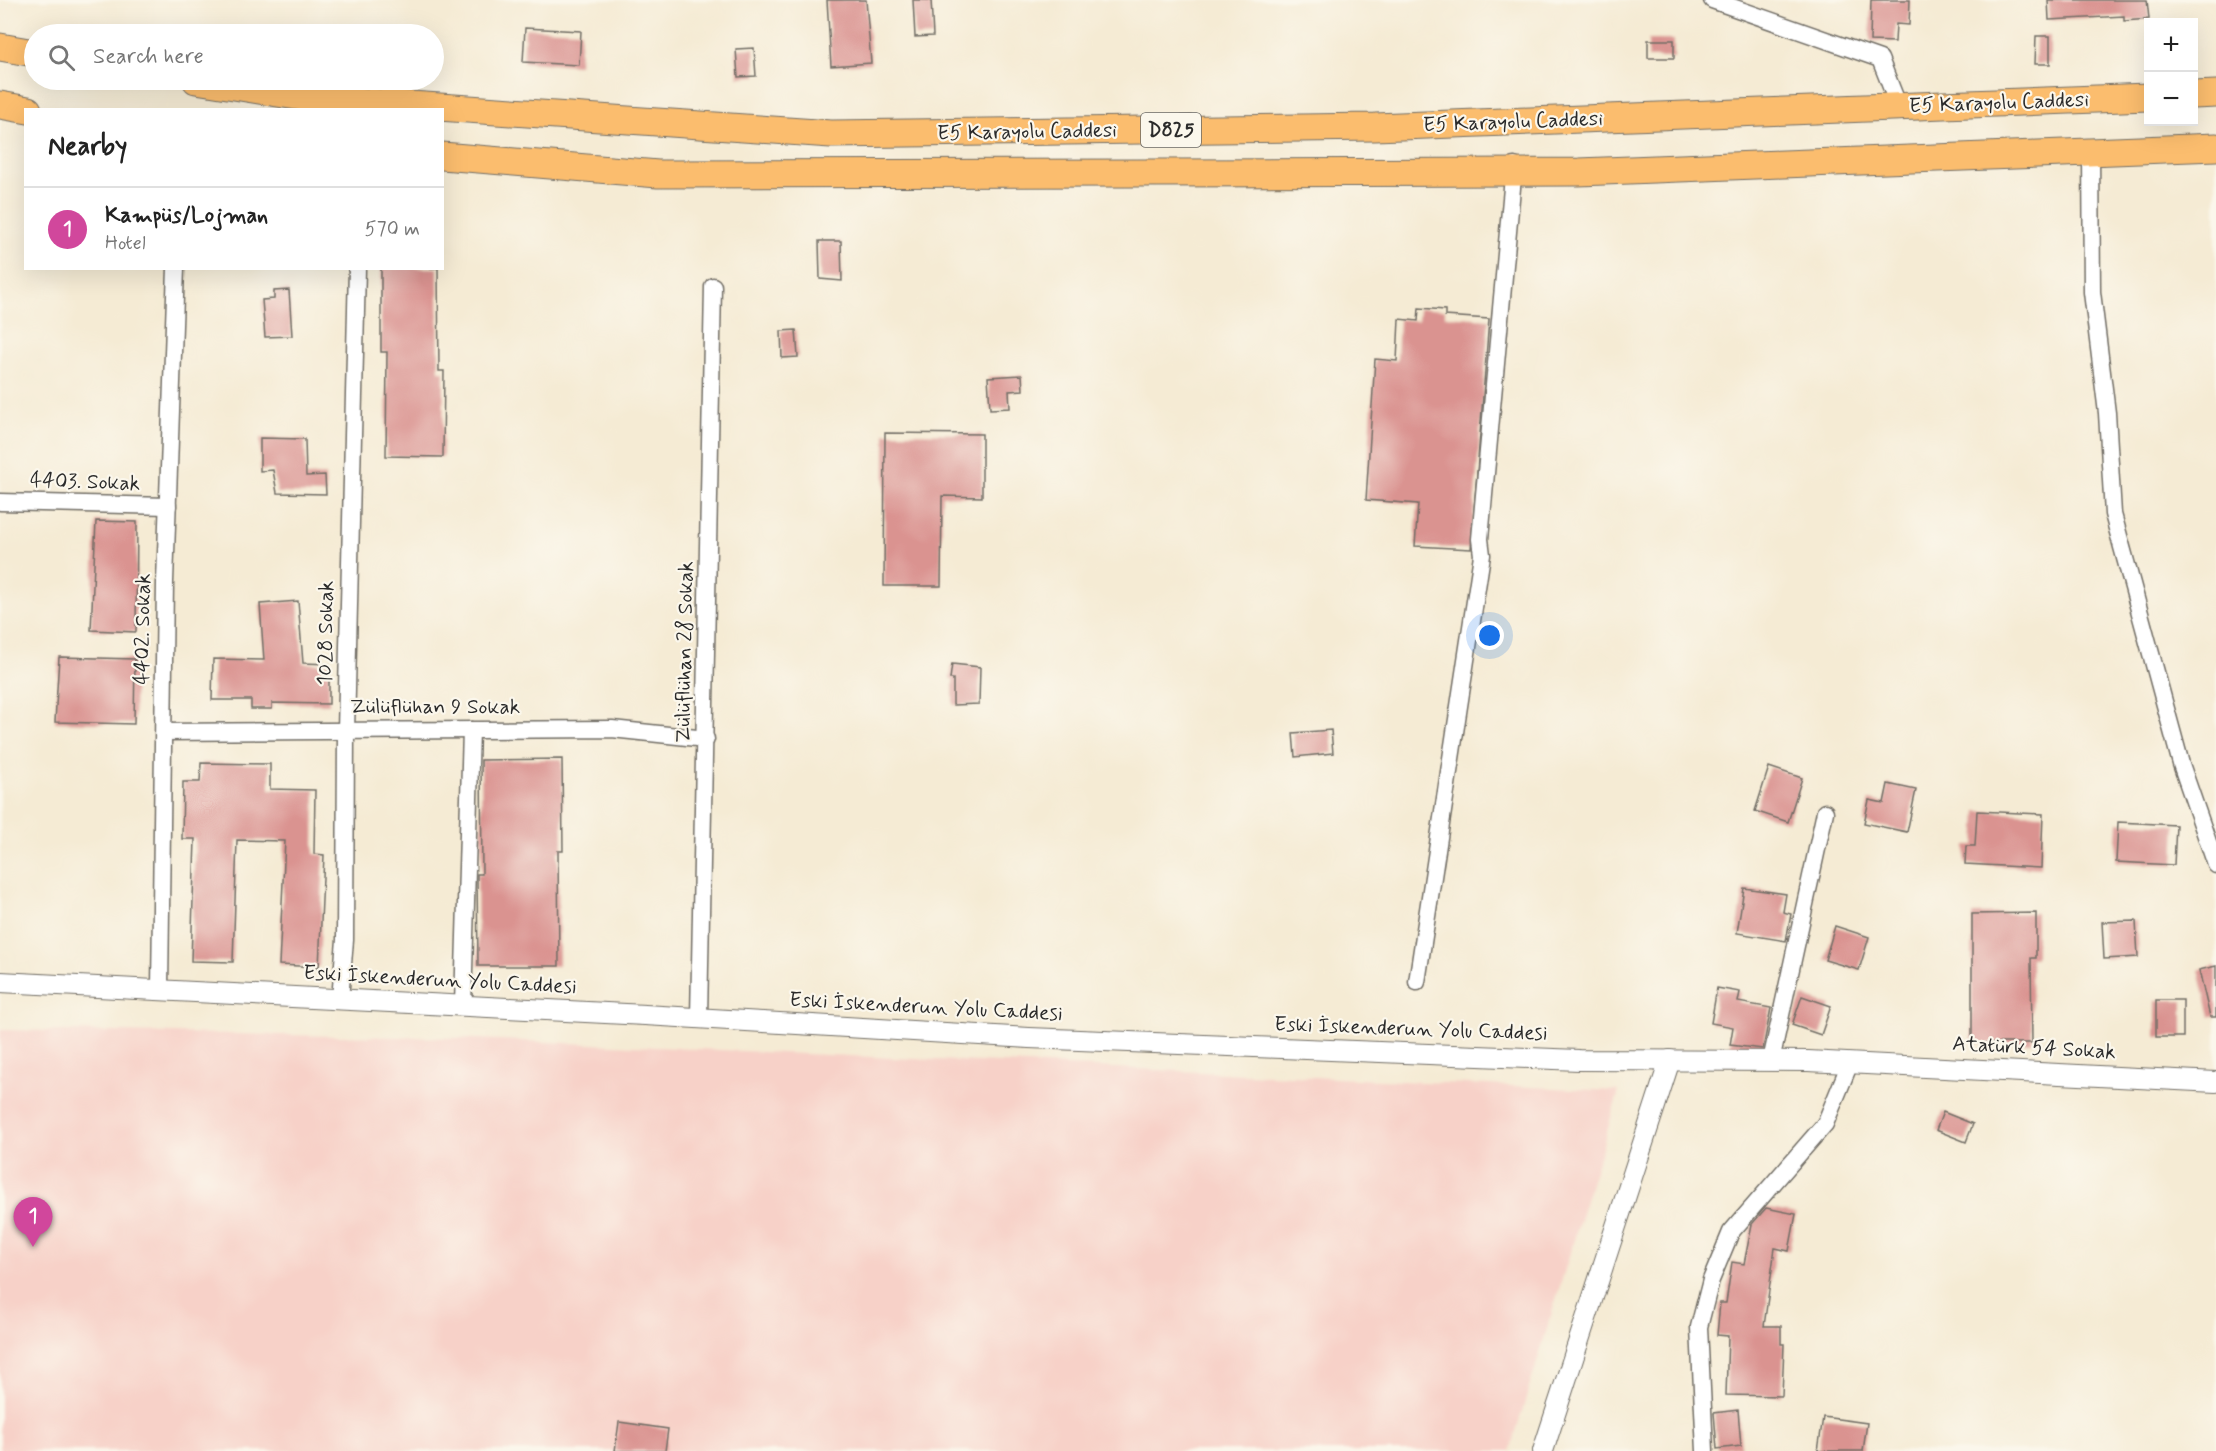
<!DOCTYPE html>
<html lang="en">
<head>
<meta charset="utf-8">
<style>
	:root { --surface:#fff; --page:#f6f6f6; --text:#222; --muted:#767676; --line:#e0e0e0; --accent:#111827 }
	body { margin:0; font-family:Mynerve,sans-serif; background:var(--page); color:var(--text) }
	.controls { position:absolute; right:18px; top:18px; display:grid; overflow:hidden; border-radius:0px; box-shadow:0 6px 24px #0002 }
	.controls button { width:54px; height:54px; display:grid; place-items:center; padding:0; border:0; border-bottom:2px solid var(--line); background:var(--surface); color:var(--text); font:30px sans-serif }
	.you { position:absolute; left:1490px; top:636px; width:21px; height:21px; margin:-15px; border:4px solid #fff; border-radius:50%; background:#1a73e8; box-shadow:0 0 0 9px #1a73e833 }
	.badge { display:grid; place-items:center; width:39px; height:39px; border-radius:50%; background:var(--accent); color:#fff; font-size:20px; font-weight:700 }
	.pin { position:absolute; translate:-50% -50px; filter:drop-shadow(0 2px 3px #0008) }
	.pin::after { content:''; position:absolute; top:32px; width:21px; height:18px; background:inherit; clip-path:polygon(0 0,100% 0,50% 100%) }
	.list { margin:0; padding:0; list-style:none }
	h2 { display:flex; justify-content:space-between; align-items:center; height:78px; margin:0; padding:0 24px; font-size:26px }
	h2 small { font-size:20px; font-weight:400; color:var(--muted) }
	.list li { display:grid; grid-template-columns:39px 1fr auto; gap:18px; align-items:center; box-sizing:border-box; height:84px; padding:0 24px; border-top:2px solid var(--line) }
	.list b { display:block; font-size:22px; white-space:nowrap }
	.list p { margin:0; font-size:20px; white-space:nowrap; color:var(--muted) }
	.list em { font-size:20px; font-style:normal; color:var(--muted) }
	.icon { flex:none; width:33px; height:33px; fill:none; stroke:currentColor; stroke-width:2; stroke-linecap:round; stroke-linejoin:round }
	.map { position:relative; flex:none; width:2216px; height:1451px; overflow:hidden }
	.search { position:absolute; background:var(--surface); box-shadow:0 6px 24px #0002; left:24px; top:24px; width:420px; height:66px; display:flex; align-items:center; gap:15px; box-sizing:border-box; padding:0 21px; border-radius:33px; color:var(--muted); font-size:22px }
	.panel { position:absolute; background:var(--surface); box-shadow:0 6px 24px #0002; left:24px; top:108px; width:420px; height:162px; border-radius:0px }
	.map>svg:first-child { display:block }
	.built { fill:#f7d1c8 }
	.building { fill:#da9390 }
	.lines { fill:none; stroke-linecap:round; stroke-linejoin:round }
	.minor-casing { stroke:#726e66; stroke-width:19 }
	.tertiary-casing { stroke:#726e66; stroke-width:22 }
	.trunk-casing { stroke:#726e66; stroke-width:29 }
	.minor { stroke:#fff; stroke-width:16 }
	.tertiary { stroke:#fff; stroke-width:20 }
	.trunk { stroke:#fbbd6e; stroke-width:27 }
	.labels { text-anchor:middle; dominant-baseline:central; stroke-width:4.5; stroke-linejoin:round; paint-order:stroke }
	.shield { fill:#fbf7ec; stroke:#696865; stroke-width:1.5 }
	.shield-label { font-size:20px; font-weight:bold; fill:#2b2b2b }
	.street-label { font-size:21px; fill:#2b2b2b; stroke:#fbf7ec }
</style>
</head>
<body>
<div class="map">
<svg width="2216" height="1451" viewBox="0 0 2216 1451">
	<rect width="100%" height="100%" fill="#fbf7ec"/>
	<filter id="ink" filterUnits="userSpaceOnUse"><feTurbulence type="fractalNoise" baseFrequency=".0167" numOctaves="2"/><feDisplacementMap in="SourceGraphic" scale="12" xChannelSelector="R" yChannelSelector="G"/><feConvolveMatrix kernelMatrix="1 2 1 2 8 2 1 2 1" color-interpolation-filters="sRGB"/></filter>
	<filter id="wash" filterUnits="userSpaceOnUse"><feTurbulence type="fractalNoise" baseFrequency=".008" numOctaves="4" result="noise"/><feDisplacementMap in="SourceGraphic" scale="24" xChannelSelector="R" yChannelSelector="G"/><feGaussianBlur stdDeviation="1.35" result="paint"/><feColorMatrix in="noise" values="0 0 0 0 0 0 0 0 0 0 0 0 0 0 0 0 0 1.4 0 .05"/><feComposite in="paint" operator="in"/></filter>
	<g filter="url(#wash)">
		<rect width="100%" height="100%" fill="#f5ebd4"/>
		<!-- built -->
		<polygon class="built" points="0,1030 456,1038 1619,1091 1510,1451 0,1451"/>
		<g id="blocks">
			<!-- building -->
			<g class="building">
				<polygon points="827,0 866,0 871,63 831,66"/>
				<polygon points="913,0 931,0 933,36 915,37"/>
				<polygon points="1871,0 1910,0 1909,25 1896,24 1895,42 1870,41"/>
				<polygon points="2048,0 2147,0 2149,19 2124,21 2124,16 2049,20"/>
				<polygon points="525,28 581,31 579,65 523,62"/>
				<polygon points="2036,36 2050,36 2050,64 2035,64"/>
				<rect x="1648" y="40" width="26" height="18"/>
				<polygon points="754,48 756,76 738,77 736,49"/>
				<polygon points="819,241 841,241 842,281 820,279"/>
				<polygon points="381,268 438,268 439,371 444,371 443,457 386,456 387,352 381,352"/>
				<polygon points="289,290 292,336 265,337 262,300 274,299 274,291"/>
				<polygon points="1419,308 1445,310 1445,316 1489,319 1471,549 1415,546 1418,504 1366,500 1375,359 1397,361 1399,319 1418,321"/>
				<polygon points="796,330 798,357 782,358 781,331"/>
				<polygon points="1022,375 1023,390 1009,391 1010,408 990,409 988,377"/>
				<polygon points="885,433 982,434 982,497 942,496 941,586 884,586"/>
				<polygon points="260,438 305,439 306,476 325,475 326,494 277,493 273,470 260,471"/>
				<polygon points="96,521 137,522 136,632 91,630"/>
				<polygon points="298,601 303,663 329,664 329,704 272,703 272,709 251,709 251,700 212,700 213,659 264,660 260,604"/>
				<polygon points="59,657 135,659 134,724 55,722"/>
				<polygon points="952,664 980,667 979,704 953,705 953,679 950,679"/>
				<polygon points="1331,730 1333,753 1295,757 1293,733"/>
				<polygon points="562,759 563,851 558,851 559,966 478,966 477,874 482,874 481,760"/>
				<polygon points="201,763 270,764 270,789 315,790 314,854 324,855 319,967 279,965 285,841 237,840 233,962 191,961 195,839 182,839 183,782 200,782"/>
				<polygon points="1769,767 1802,778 1788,822 1755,811"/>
				<polygon points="1888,784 1916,790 1907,832 1864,823 1869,800 1884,803"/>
				<polygon points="1977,811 2043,814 2041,868 1965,864 1966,846 1975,846"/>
				<polygon points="2118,822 2176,825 2174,865 2116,862"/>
				<polygon points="1744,888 1786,894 1783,912 1791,914 1786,941 1737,933"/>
				<polygon points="2036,913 2036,958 2031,958 2032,1043 1972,1043 1972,914"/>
				<polygon points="2136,921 2138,957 2104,959 2102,922"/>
				<polygon points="1835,926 1869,937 1859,970 1825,960"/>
				<polygon points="2216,966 2216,1017 2210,1017 2199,970"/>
				<polygon points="1717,988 1740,992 1738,1002 1771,1008 1763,1049 1730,1045 1733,1027 1711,1023"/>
				<polygon points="1802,996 1831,1006 1821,1035 1792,1025"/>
				<rect x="2156" y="1000" width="27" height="37"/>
				<polygon points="1943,1112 1973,1124 1966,1142 1936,1130"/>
				<polygon points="1766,1208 1796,1214 1789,1251 1775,1248 1764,1326 1781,1326 1781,1344 1784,1344 1782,1396 1726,1395 1728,1336 1717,1335 1720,1303 1726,1303 1732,1262 1744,1264 1752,1224"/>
				<polygon points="1738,1410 1741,1446 1717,1449 1714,1413"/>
				<polygon points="1823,1417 1867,1423 1863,1451 1818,1451"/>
				<polygon points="619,1422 668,1429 665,1451 615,1451"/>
			</g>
		</g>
	</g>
	<g filter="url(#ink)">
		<use href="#blocks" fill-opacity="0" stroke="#726e66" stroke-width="1.5"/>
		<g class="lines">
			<defs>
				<g id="minor">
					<polyline points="1712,0 1880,59 1899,107"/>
					<polyline points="2091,152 2092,292 2107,413 2113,514 2181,764 2216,865"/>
					<polyline points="0,502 168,506"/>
					<polyline points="164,732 612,729 706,739"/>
					<polyline points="1417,982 1482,555 1480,539 1514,166"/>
					<polyline points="160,990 165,582 176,268"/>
					<polyline points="340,999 345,940 346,731 357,268"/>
					<polyline points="463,1005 471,730"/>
					<polyline points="699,1018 713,286"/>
					<polyline points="1771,1061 1825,812"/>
					<polyline points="1705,1451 1699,1327 1711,1280 1731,1232 1825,1124 1850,1063"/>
				</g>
				<g id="tertiary">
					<polyline points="0,982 645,1015 1029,1038 1579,1060 1808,1061 2216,1082"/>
					<polyline points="1543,1451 1670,1060"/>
				</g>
				<g id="trunk">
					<polyline points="0,47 34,53"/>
					<polyline points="196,80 309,98 831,134 1375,127 2148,97"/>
					<polyline points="2194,95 2216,94"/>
					<polyline points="0,105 28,110"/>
					<polyline points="442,156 658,174 1579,172 2216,147"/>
				</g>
			</defs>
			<!-- minor casing -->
			<use href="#minor" class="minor-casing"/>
			<!-- tertiary casing -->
			<use href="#tertiary" class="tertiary-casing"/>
			<!-- trunk casing -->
			<use href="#trunk" class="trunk-casing"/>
			<!-- minor -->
			<use href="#minor" class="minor"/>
			<!-- tertiary -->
			<use href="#tertiary" class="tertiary"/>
			<!-- trunk -->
			<use href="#trunk" class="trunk"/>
		</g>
	</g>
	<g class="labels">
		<!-- shield labels -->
		<rect class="shield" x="1141" y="113" width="60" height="34" rx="4.5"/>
		<g class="shield-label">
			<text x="1171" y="130">D825</text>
		</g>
		<!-- street labels -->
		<g class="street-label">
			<text transform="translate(1999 103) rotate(-2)">E5 Karayolu Caddesi</text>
			<text transform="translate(1513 122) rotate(-2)">E5 Karayolu Caddesi</text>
			<text transform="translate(1027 132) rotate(-1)">E5 Karayolu Caddesi</text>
			<text transform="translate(85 482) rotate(2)">4403. Sokak</text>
			<text transform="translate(143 629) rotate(-89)">4402. Sokak</text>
			<text transform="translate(326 633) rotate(-89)">1028 Sokak</text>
			<text transform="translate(685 652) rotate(-89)">Zülüflühan 28 Sokak</text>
			<text x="435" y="707">Zülüflühan 9 Sokak</text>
			<text transform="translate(440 980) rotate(3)">Eski İskenderun Yolu Caddesi</text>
			<text transform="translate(926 1007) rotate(3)">Eski İskenderun Yolu Caddesi</text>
			<text transform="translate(1411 1029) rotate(2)">Eski İskenderun Yolu Caddesi</text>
			<text transform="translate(2034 1048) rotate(3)">Atatürk 54 Sokak</text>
		</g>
	</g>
</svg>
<div class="controls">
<button>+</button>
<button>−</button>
</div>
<div class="you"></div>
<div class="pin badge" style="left:33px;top:1247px;background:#d1479c">1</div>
<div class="search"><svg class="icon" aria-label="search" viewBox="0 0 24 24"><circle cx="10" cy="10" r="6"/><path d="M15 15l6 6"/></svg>Search here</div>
<section class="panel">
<h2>Nearby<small></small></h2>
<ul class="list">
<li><span class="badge" style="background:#d1479c">1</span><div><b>Kampüs/Lojman</b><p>Hotel</p></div><em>570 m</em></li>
</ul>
</section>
</div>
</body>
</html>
